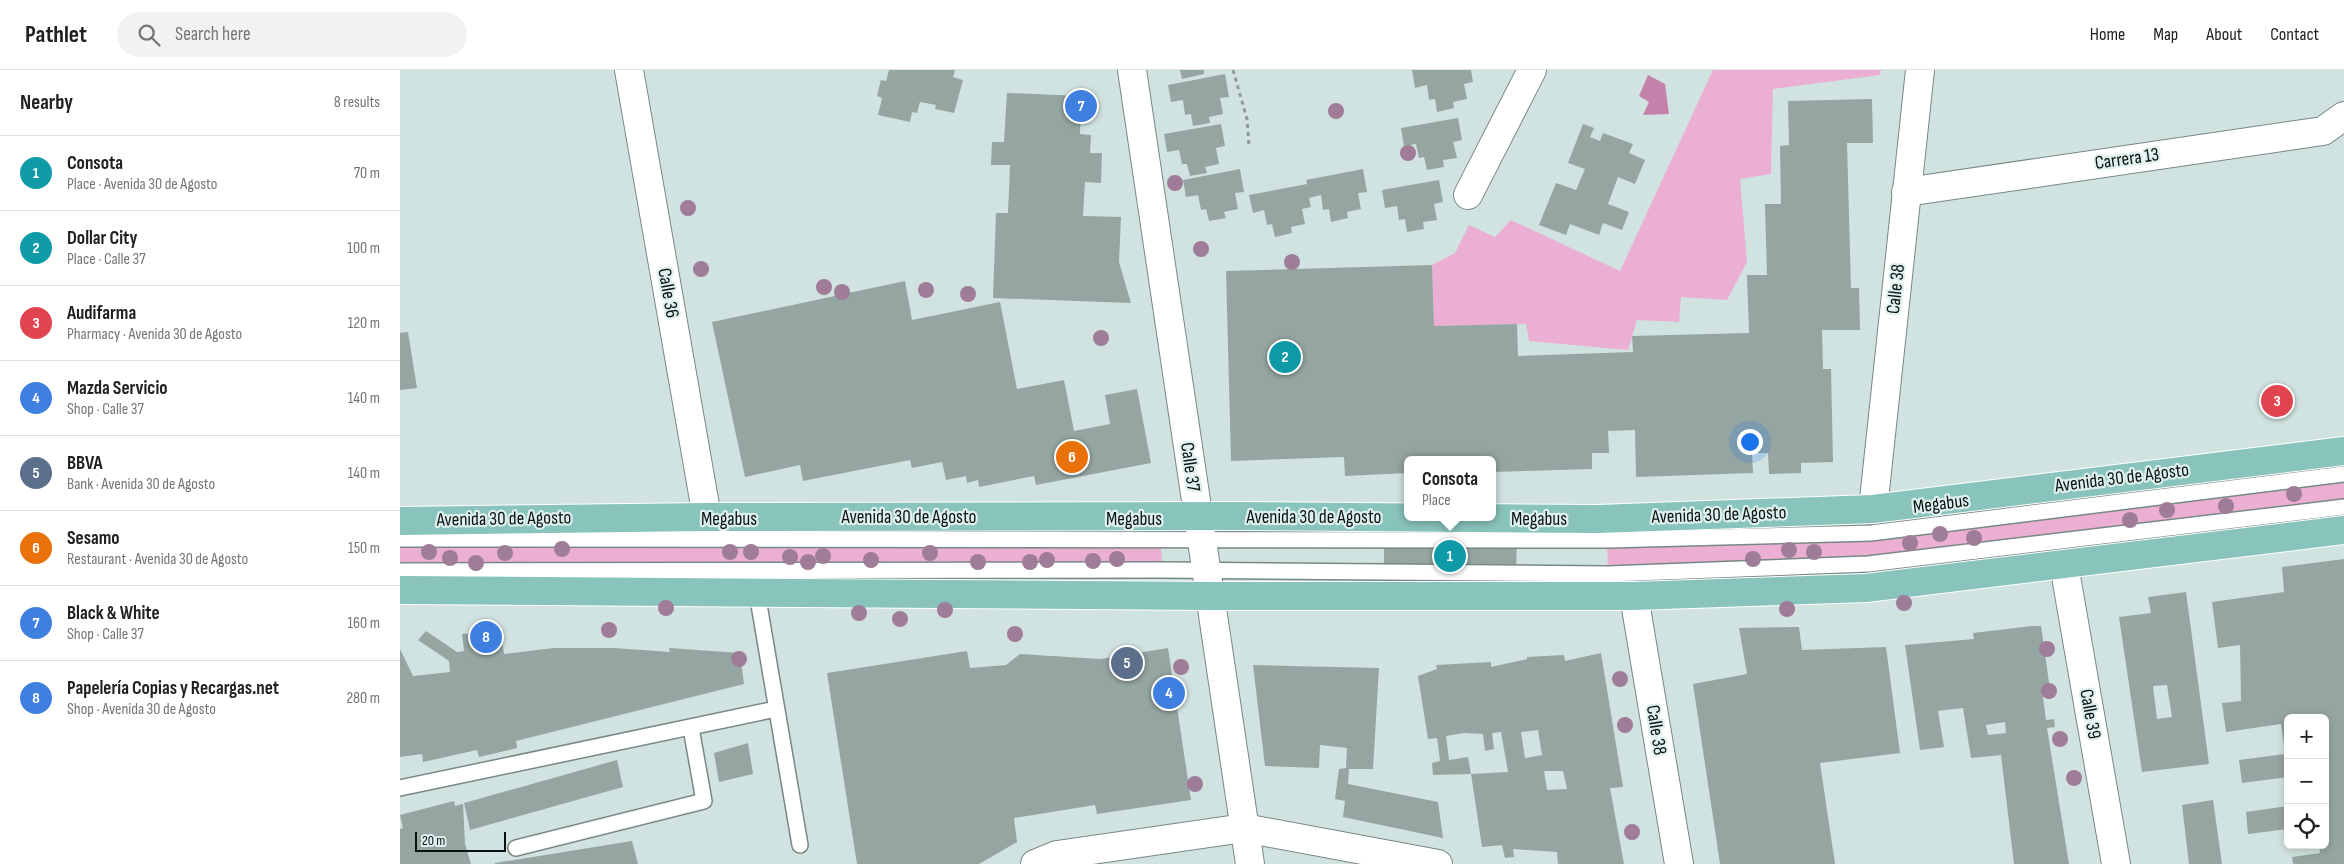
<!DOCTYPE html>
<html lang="en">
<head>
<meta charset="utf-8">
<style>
	:root { --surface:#fff; --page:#f2f2f2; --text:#202124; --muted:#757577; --line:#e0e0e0; --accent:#2563eb }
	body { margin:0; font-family:"Sofia Sans Condensed",sans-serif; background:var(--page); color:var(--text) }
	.controls { position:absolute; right:15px; bottom:15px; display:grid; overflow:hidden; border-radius:8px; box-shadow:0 2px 8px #0003 }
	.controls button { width:45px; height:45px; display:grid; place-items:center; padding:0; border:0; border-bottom:1px solid var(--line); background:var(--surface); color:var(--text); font:25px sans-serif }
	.scale { position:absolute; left:15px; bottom:12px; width:91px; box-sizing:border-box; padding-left:5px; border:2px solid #0b1110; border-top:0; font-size:14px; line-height:18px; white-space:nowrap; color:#0b1110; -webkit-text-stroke:4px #def0ed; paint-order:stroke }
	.you { position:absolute; left:1349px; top:371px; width:18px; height:18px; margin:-12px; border:4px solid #fff; border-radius:50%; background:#1a73e8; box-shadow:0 0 0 8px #1a73e833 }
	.badge { display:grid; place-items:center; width:32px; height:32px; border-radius:50%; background:var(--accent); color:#fff; font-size:16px; font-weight:700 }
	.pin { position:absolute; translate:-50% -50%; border:2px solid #fff; box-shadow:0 1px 5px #0006 }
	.popup { position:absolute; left:1004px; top:386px; width:92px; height:65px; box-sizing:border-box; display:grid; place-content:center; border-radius:8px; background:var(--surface); filter:drop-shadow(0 1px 4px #0005); font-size:16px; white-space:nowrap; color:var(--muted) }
	.popup b { font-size:19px; color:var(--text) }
	.popup::after { content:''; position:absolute; left:50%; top:100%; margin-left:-10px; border:10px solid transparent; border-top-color:var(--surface) }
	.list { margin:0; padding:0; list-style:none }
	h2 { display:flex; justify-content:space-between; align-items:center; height:65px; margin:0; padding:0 20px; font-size:21px }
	h2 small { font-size:16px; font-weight:400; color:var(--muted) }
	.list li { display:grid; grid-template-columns:32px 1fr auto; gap:15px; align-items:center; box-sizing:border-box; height:75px; padding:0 20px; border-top:1px solid var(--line) }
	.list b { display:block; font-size:19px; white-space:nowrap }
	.list p { margin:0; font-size:16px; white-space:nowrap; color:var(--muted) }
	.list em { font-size:16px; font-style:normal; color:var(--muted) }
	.icon { flex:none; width:28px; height:28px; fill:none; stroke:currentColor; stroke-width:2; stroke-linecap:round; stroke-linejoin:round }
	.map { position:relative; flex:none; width:1944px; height:794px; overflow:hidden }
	header { display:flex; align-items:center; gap:30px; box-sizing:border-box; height:70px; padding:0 25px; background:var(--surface); border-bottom:1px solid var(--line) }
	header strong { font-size:24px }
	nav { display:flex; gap:28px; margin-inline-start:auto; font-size:18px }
	.search { width:350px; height:45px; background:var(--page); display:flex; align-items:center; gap:12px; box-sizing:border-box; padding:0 18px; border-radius:28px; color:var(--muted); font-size:19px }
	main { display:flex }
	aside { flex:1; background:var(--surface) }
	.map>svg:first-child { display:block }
	.green { fill:#ecafd4 }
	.water { fill:#c482aa }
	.building { fill:#95a5a2; fill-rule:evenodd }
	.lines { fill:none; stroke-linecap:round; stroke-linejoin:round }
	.service-casing { stroke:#788885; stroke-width:18 }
	.minor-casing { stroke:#788885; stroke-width:30 }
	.tertiary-casing { stroke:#788885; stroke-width:30 }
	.secondary-casing { stroke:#788885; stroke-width:30 }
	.primary-casing { stroke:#fff; stroke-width:30 }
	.path { stroke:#8d9b98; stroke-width:3; stroke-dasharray:4 4; stroke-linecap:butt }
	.service { stroke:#fff; stroke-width:15 }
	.minor { stroke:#fff; stroke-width:28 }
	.tertiary { stroke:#fff; stroke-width:28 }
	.secondary { stroke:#fff; stroke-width:28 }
	.primary { stroke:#88c3bc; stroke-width:28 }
	.tree { fill:#9f7c98 }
	.labels { text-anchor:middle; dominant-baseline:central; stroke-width:4.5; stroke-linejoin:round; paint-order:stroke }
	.street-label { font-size:19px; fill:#0b1110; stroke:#def0ed }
</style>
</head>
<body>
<header>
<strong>Pathlet</strong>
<div class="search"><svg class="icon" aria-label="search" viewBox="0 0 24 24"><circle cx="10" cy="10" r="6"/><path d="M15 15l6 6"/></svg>Search here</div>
<nav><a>Home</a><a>Map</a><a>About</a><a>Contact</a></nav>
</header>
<main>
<aside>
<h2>Nearby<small>8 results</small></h2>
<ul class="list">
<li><span class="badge" style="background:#0f9aa8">1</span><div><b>Consota</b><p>Place · Avenida 30 de Agosto</p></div><em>70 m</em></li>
<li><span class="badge" style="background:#0f9aa8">2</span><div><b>Dollar City</b><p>Place · Calle 37</p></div><em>100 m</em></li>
<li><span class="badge" style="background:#e0444e">3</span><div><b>Audifarma</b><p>Pharmacy · Avenida 30 de Agosto</p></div><em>120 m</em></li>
<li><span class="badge" style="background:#3f7fe0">4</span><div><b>Mazda Servicio</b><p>Shop · Calle 37</p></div><em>140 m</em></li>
<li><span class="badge" style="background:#5c6f8a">5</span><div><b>BBVA</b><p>Bank · Avenida 30 de Agosto</p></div><em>140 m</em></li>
<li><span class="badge" style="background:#e8710a">6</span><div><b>Sesamo</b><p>Restaurant · Avenida 30 de Agosto</p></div><em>150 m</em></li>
<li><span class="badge" style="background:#3f7fe0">7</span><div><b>Black &amp; White</b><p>Shop · Calle 37</p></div><em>160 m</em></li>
<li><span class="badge" style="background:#3f7fe0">8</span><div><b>Papelería Copias y Recargas.net</b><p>Shop · Avenida 30 de Agosto</p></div><em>280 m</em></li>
</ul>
</aside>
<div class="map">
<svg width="1944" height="794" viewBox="0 0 1944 794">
	<rect width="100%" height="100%" fill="#d1e3e0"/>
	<!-- green -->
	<g class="green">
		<polygon points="1313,0 1481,0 1480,5 1373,19 1371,104 1340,109 1347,192 1327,230 1281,227 1279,252 1237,250 1228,280 1129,271 1126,254 1034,256 1032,195 1055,183 1069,155 1095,167 1111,150 1220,201"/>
		<polygon points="1944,404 1944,437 1468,494 1208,504 1207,470 1471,463"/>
		<polygon points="0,469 760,469 763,500 0,501"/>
	</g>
	<!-- water -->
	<polygon class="water" points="1248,5 1265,14 1269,44 1243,45 1249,32 1239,26"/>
	<!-- building -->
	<g class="building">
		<polygon points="489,0 555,0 553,7 563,10 554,43 535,39 536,35 520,32 517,43 512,42 510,52 478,45 482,28 477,26 481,10 486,11"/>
		<polygon points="780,0 804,0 804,4 782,9"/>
		<polygon points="1012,0 1071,0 1073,12 1064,14 1067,29 1053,32 1054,38 1037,42 1035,29 1029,30 1027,15 1015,18"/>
		<polygon points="825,4 829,27 820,28 823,44 809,47 810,53 793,56 791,44 785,45 783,30 771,32 768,15"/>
		<polygon points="607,23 681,26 680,64 691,65 690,83 702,83 701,113 685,112 683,146 721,147 719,192 731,233 593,228 596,143 608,143 610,95 591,95 592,72 604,72"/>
		<polygon points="1472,29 1473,73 1447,73 1451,218 1459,218 1460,260 1422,260 1423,299 1431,299 1433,392 1401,393 1401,403 1369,404 1368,383 1352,383 1353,403 1236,407 1235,360 1208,361 1209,383 1192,383 1192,399 1092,402 1092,390 1008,390 1008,403 945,406 944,387 831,391 826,201 1032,195 1034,256 1117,254 1118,286 1233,282 1232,266 1349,263 1347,205 1367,205 1365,134 1381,134 1380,76 1389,75 1388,31"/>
		<polygon points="1058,48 1062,70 1053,72 1057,88 1043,90 1044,97 1027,100 1024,87 1019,88 1016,74 1004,76 1001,58"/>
		<polygon points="821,54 825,76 816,78 819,94 805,97 807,103 790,106 787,94 782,94 779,80 767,82 764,64"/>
		<polygon points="1183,54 1194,58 1190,67 1200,71 1203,63 1233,74 1229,83 1245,90 1235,114 1218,107 1208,134 1229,142 1222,160 1203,153 1199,165 1170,154 1166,165 1139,155 1156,113 1176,120 1185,99 1168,93"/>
		<polygon points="840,99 844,122 835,123 838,139 824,142 826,148 809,151 806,139 801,140 798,125 786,127 783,110"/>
		<polygon points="963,99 967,122 958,123 961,139 947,142 948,148 931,152 929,139 923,140 921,125 909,128 911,137 902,139 905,154 891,157 892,163 875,167 872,154 867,155 864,140 853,143 849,125 907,114 906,110"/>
		<polygon points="1039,110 1043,132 1034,134 1037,150 1023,152 1024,159 1007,162 1005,149 999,150 997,136 985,138 982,120"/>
		<polygon points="505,211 512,250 600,232 617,319 664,310 674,361 710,354 705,325 737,319 751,393 636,415 634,406 579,417 578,410 567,413 566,406 546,410 542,392 512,398 510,390 403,411 400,395 345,407 312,252"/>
		<polygon points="8,262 17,318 0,320 0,263"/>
		<polygon points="984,469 1117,469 1116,503 984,502"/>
		<polygon points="1944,489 1944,794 1893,794 1892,787 1920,783 1919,775 1925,775 1925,648 1888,648 1888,707 1842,713 1839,690 1885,684 1881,654 1826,662 1822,633 1841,631 1840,575 1818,578 1812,532 1884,522 1882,497"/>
		<path d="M1786,522l23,172 -67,8 -23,-155 32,-4 -3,-16zM1767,615l5,32 -15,2 -4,-33z"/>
		<path d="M1632,556h9l9,63 -8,1 4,30 8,-1 1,8 -8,1 22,136h-55l-13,-109 -30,3 -8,-50 -25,3 6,36 -24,3 -15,-105 69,-6 -1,-6zM1605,652l1,11 -18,2 -2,-10z"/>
		<polygon points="1399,557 1402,580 1486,577 1500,683 1420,693 1435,794 1320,794 1293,614 1347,604 1339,558"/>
		<polygon points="26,561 57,582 64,581 62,564 101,562 104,584 154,578 214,578 270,582 269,578 340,583 344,614 116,671 117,678 79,687 77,680 23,692 22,684 0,687 0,579 13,606 50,602 49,591 18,570"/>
		<polygon points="768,578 791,730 697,744 695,735 614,748 617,772 579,794 457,794 427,603 567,581 570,598 606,595 620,584 700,589"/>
		<path d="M1201,583l22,134 -13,1 14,76h-66l-1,-12 -44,-3 1,8 -9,1 -3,-13 -20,2 -11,-73 37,-2 -7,-40 -9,1 2,16 -9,2 -2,-17 -19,-1 -18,3 3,24 19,-3 3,17 -38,1 -1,-12 8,-2 -3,-23 -9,1 -10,-63 19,-7 -1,-4 55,-3v5l36,-8v-2l37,-2 1,6zM1138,660l4,25 -17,3 -4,-26zM1144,701h19l4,18 -20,1z"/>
		<polygon points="853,595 979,598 973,699 949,699 948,714 1038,732 1043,768 943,747 945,731 935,729 939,699 946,698 947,678 920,675 919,698 865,696"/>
		<polygon points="348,673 353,704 319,712 314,683"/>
		<polygon points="217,690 223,717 70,760 64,733"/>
		<polygon points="1813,730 1822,794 1789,794 1782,735"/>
		<polygon points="54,731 55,736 63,734 65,774 71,794 0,794 0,759 3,758 0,745"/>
		<polygon points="1888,736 1888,759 1848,764 1846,742"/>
		<polygon points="232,771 238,794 95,794 95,793"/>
	</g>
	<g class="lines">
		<defs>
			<g id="service">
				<polyline points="0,469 1207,470 1471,463 1944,404"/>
				<polyline points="0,501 763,500 1208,504 1468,494 1944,437"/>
				<polyline points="357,523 400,775"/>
				<polyline points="0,718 376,639"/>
				<polyline points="116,778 304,731 291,658"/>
			</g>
			<g id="minor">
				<polyline points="229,0 307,447"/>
				<polyline points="732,0 850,794"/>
				<polyline points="1068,125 1132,0"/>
				<polyline points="1664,495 1716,794"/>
				<polyline points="1234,526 1279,794"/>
			</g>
			<g id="tertiary">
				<polyline points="1506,122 1923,61 1944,46"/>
				<polyline points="635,794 657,785 844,758 1038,794"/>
			</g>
			<polyline id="secondary" points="1473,439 1520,0"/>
			<g id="primary">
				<polyline points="0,451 307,447 837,446 1198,449 1473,439 1944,381"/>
				<polyline points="0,520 811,526 1234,526 1466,518 1944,460"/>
			</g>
		</defs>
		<!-- service casing -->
		<use href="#service" class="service-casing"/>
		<!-- minor casing -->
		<use href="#minor" class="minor-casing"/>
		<!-- tertiary casing -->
		<use href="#tertiary" class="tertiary-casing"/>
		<!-- secondary casing -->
		<use href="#secondary" class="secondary-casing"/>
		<!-- primary casing -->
		<use href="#primary" class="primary-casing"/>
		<!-- path -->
		<polyline class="path" points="833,0 847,49 849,77"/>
		<!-- service -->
		<use href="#service" class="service"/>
		<!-- minor -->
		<use href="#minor" class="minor"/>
		<!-- tertiary -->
		<use href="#tertiary" class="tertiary"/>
		<!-- secondary -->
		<use href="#secondary" class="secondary"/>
		<!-- primary -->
		<use href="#primary" class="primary"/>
	</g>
	<!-- trees -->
	<g class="tree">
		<circle cx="936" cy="41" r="8"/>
		<circle cx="1008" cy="83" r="8"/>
		<circle cx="775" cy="113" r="8"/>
		<circle cx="288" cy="138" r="8"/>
		<circle cx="801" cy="179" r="8"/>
		<circle cx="892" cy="192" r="8"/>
		<circle cx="301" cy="199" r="8"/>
		<circle cx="424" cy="217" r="8"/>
		<circle cx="526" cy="220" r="8"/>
		<circle cx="442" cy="222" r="8"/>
		<circle cx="568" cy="224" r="8"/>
		<circle cx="701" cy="268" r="8"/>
		<circle cx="1894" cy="424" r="8"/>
		<circle cx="1826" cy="436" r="8"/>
		<circle cx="1767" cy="440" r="8"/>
		<circle cx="1730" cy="450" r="8"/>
		<circle cx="1540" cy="464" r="8"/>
		<circle cx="1574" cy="468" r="8"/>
		<circle cx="1510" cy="473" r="8"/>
		<circle cx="162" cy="479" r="8"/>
		<circle cx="1389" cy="480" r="8"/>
		<circle cx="29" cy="482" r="8"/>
		<circle cx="330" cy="482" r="8"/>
		<circle cx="351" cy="482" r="8"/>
		<circle cx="1414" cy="482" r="8"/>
		<circle cx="105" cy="483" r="8"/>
		<circle cx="530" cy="483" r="8"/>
		<circle cx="423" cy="486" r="8"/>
		<circle cx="390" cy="487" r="8"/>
		<circle cx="50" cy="488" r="8"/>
		<circle cx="717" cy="489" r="8"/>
		<circle cx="1353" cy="489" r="8"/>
		<circle cx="471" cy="490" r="8"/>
		<circle cx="647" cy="490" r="8"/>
		<circle cx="693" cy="491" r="8"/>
		<circle cx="408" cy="492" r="8"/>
		<circle cx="578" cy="492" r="8"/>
		<circle cx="630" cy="492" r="8"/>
		<circle cx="76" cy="493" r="8"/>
		<circle cx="1504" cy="533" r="8"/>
		<circle cx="266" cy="538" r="8"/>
		<circle cx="1387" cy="539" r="8"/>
		<circle cx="545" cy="540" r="8"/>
		<circle cx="459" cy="543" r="8"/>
		<circle cx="500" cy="549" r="8"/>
		<circle cx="209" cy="560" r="8"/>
		<circle cx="615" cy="564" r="8"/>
		<circle cx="1647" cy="579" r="8"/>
		<circle cx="339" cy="589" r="8"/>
		<circle cx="781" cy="597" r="8"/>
		<circle cx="1220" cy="609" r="8"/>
		<circle cx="1649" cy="621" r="8"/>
		<circle cx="1225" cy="655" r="8"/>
		<circle cx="1660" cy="669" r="8"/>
		<circle cx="1674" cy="708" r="8"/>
		<circle cx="795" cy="714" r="8"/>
		<circle cx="1232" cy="762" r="8"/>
	</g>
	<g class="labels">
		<!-- street labels -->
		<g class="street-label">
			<text transform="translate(1727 89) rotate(-8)">Carrera 13</text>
			<text transform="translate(1496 219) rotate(-84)">Calle 38</text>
			<text transform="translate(268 223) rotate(80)">Calle 36</text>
			<text transform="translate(790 397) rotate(82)">Calle 37</text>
			<text transform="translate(1722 408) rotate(-7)">Avenida 30 de Agosto</text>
			<text transform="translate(1541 434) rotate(-7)">Megabus</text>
			<text transform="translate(1319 445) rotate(-2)">Avenida 30 de Agosto</text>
			<text x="509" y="447">Avenida 30 de Agosto</text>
			<text x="914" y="447">Avenida 30 de Agosto</text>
			<text transform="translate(104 449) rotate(-1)">Avenida 30 de Agosto</text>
			<text x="329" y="449">Megabus</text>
			<text x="734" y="449">Megabus</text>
			<text x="1139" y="449">Megabus</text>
			<text transform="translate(1690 644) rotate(80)">Calle 39</text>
			<text transform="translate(1256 660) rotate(81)">Calle 38</text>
		</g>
	</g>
</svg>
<div class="controls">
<button>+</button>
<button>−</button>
<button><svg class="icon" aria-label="locate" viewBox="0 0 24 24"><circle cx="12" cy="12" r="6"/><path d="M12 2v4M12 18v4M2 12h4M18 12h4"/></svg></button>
</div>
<div class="scale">20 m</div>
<div class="you"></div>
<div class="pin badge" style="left:1050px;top:486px;background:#0f9aa8">1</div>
<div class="popup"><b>Consota</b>Place</div>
<div class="pin badge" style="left:885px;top:287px;background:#0f9aa8">2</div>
<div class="pin badge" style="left:1877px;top:331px;background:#e0444e">3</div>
<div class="pin badge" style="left:769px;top:623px;background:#3f7fe0">4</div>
<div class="pin badge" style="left:727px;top:593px;background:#5c6f8a">5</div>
<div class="pin badge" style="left:672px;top:387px;background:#e8710a">6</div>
<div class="pin badge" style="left:681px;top:36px;background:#3f7fe0">7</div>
<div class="pin badge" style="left:86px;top:567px;background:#3f7fe0">8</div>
</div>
</main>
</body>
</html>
